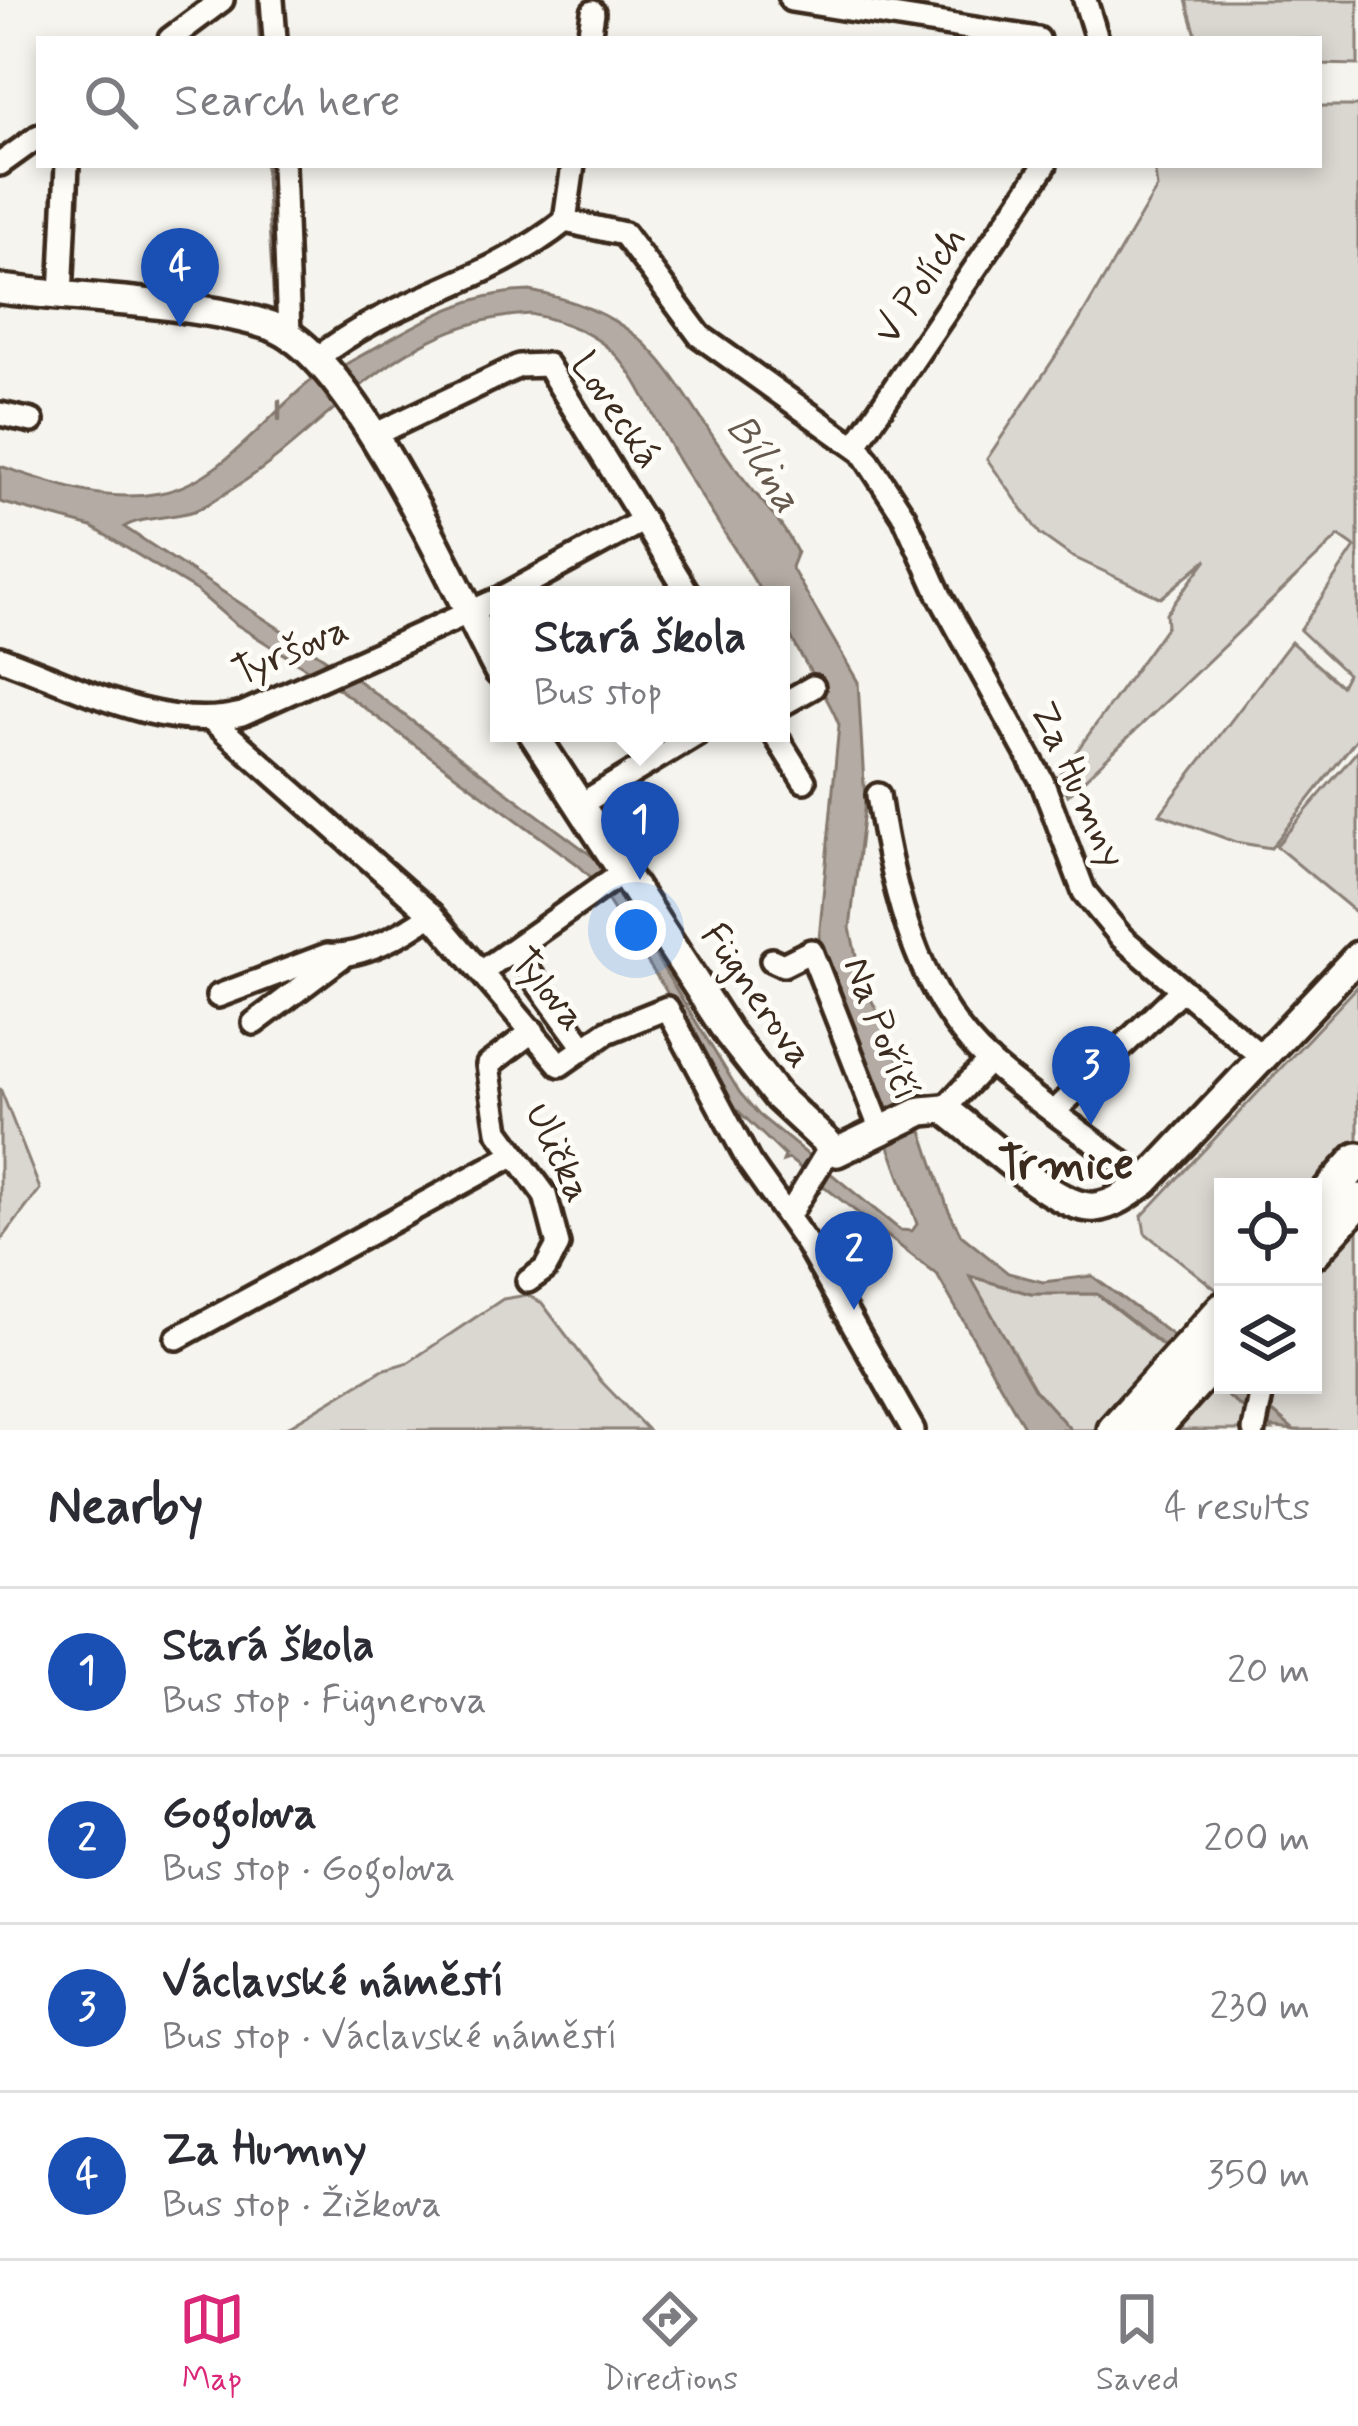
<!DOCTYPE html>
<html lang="en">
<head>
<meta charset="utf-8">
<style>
	:root { --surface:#fff; --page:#f2f2f3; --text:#2b2b33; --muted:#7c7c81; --line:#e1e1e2; --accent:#db2777 }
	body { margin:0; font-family:Mynerve,sans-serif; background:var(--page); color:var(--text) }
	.controls { position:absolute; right:36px; bottom:36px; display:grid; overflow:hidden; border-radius:0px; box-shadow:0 6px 18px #0003 }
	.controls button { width:108px; height:108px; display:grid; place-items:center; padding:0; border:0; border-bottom:3px solid var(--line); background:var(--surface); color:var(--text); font:60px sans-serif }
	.you { position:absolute; left:636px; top:930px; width:42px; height:42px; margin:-30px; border:9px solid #fff; border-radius:50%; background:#1a73e8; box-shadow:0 0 0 18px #1a73e833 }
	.badge { display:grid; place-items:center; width:78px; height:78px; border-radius:50%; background:var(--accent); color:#fff; font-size:39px; font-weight:700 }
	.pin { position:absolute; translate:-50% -99px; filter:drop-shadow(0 3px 6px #0008) }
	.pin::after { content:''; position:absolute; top:63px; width:42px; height:36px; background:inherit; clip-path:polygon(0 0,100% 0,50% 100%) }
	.popup { position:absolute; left:490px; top:586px; width:300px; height:156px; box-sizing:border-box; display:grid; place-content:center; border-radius:0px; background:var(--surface); filter:drop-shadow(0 3px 9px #0005); font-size:39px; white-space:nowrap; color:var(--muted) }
	.popup b { font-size:45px; color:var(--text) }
	.popup::after { content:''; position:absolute; left:50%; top:100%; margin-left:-24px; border:24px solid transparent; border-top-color:var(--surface) }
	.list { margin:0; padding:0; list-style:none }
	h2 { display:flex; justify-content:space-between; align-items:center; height:156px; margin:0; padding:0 48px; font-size:51px }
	h2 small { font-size:39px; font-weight:400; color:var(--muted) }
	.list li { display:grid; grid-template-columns:78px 1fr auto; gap:36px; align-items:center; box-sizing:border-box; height:168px; padding:0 48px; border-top:3px solid var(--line) }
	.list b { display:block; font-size:45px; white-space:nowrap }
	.list p { margin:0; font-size:39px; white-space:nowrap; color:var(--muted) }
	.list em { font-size:39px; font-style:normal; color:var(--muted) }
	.icon { flex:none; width:66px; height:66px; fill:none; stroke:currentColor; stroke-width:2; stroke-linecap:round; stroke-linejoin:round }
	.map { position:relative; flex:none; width:1358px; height:1430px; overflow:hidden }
	.search { position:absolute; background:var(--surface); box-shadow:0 6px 18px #0003; left:36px; right:36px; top:36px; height:132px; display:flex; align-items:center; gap:30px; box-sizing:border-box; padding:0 42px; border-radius:0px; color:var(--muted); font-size:45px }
	.sheet { height:828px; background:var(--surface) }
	nav { display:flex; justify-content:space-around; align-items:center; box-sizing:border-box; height:168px; border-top:3px solid var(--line); background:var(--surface); font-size:33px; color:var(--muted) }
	nav a { display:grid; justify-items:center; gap:6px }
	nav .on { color:var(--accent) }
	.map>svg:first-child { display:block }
	.green { fill:#dad6d0; stroke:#8a8077; stroke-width:3 }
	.water { fill:#b4aca4; stroke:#84786e; stroke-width:3; fill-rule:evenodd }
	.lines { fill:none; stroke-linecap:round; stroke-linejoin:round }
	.stream { stroke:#84786e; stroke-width:4.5 }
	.minor-casing { stroke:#3b2a1e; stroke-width:30 }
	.major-casing { stroke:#3b2a1e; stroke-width:36 }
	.highway-casing { stroke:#3b2a1e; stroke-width:42 }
	.minor { stroke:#fdfcf7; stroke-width:21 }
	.major { stroke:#fdfcf7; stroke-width:27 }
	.highway { stroke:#fdfcf7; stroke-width:33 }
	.labels { text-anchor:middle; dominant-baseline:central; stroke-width:10; stroke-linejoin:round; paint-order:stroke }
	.street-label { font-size:39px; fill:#3b2a1e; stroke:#fdfcf7 }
	.water-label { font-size:42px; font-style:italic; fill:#65584d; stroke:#fdfcf7 }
	.quarter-label { font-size:45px; font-weight:bold; fill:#3b2a1e; stroke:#fdfcf7 }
</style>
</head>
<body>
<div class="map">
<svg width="1358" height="1430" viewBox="0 0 1358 1430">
	<rect width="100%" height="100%" fill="#f5f4ee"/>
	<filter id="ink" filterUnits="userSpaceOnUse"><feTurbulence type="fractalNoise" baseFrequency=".00833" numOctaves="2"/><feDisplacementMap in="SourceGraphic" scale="24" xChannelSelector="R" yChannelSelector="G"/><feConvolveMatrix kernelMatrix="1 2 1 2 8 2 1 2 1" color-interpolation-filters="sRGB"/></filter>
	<g filter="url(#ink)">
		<!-- green -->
		<g class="green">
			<polygon points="1186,0 1358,0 1358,65 1319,64 1319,39 1197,39"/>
			<polygon points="1319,106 1358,106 1358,737 1271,848 1235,842 1160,814 1291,642 1341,686 1347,674 1300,630 1355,547 1339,536 1068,795 1058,777 1167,626 1166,614 1207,559 1161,598 1071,556 1040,534 987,459 1079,321 1157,188 1154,165 1319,165"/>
			<polygon points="1358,750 1358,914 1276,846"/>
			<polygon points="1358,986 1358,1430 1294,1430 1268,1408 1276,1385 1313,1385 1313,1187 1223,1187 1223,1295 1145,1233 1142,1216"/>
			<polygon points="0,1088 40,1189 0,1242"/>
			<polygon points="969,1276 1030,1294 1097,1294 1272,1430 1071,1430 1035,1390"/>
			<polygon points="527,1295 542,1303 601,1381 648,1430 283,1430 382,1370 409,1362 503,1299"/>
		</g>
		<!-- water -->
		<path class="water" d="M530,291c134,26 139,93 213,187 20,26 39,43 54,74l-6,15 67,115 7,119 -15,127 12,55 27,49 59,177 13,26 47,38 35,9 49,-6 131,96v13h17l54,45 -27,-3 -170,-133h-66l-61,-18 65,114 36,40h-45l-89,-155 -148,-116 -6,2 2,-5 -58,-56 -62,-111 -70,-108 -18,-17 -241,-177 -102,-64 -37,-32 -105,-64 -92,-25v-36c53,17 103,38 160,27 61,-11 107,-78 153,-114 9,-7 22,-10 33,-15 60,-32 113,-72 184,-73zM530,314c102,21 102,69 149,147 28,45 57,89 84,134h18c0,46 42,86 58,130l-21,225 99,274 -5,7 -12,-1 -141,-115 -19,-22 -145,-235 -239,-179 -232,-152c16,-10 48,-9 70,-16 13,-5 27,-15 40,-23 104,-66 159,-166 296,-174z"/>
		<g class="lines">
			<!-- stream -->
			<g class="stream">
				<polyline points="258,0 260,39"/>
				<polyline points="266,165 275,310"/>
				<polyline points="279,419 279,401"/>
			</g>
			<defs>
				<g id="minor">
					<polyline points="272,0 275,39"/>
					<polyline points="791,0 1038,39"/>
					<polyline points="1085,0 1097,39"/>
					<polyline points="170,39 222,0"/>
					<polyline points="589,39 593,12"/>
					<polyline points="0,164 39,136"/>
					<polyline points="283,165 289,334"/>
					<polyline points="565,221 573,165"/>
					<polyline points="61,297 67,165"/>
					<path d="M319,357c71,-58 168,-73 246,-136l59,13 76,102 162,116 42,64 36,80 102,185 42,111 38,46 142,121"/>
					<polyline points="0,414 32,421"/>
					<polyline points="372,436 519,366 547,365 689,595"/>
					<polyline points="855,446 1045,165"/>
					<polyline points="506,595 644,520"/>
					<path d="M0,658c75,27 162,76 242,56l257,-115"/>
					<polyline points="781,705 813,687"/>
					<polyline points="213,721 431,914 560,1065 607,1032 667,1008 749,1162 807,1244 913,1430"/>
					<polyline points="774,733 804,781"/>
					<path d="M878,795c14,92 39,203 113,268 48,42 105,78 155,118"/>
					<polyline points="578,806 698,733"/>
					<polyline points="513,950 584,1047"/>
					<polyline points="772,960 783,965 811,951 882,1133"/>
					<polyline points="484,970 624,871"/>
					<path d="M218,996l109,-41c34,3 78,-21 104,-41"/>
					<polyline points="254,1023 342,957"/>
					<polyline points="944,1109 989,1061"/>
					<polyline points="1057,1109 1181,990"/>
					<polyline points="789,1215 829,1149"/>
					<polyline points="528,1281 545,1269 558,1245 545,1195 498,1131 488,1065 533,1031"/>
					<polyline points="177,1338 515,1154"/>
					<polyline points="1254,1430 1263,1385"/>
				</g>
				<g id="major">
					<path d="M0,289c77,10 201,13 271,37 83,29 184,263 228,345"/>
					<path d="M533,733l195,300 50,64 59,55 85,-41 22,-2c35,24 111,102 151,98 19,-2 36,-15 51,-26l212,-225"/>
				</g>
				<g id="highway">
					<polyline points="1313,1210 1358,1160"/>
					<polyline points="1313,1251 1358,1201"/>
					<polyline points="1115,1430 1223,1310"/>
					<polyline points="1152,1430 1223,1351"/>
				</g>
			</defs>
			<!-- minor casing -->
			<use href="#minor" class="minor-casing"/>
			<!-- major casing -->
			<use href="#major" class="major-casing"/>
			<!-- highway casing -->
			<use href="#highway" class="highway-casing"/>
			<!-- minor -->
			<use href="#minor" class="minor"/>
			<!-- major -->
			<use href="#major" class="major"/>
			<!-- highway -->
			<use href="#highway" class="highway"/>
		</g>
	</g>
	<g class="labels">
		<!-- street labels -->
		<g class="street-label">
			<text transform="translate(921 286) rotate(-56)">V Polích</text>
			<text transform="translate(615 411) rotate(56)">Lovecká</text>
			<text transform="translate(291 652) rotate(-23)">Tyršova</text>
			<text transform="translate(1077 785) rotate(65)">Za Humny</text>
			<text transform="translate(547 990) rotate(50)">Tylova</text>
			<text transform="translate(756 996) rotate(55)">Fügnerova</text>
			<text transform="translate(880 1029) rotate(69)">Na Poříčí</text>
			<text transform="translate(557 1153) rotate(64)">Ulička</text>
		</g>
		<!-- water labels -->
		<g class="water-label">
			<text transform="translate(763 464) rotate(58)">Bílina</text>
		</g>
		<!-- quarter labels -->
		<g class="quarter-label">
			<text x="1066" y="1165">Trmice</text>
		</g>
	</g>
</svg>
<div class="controls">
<button><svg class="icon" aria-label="locate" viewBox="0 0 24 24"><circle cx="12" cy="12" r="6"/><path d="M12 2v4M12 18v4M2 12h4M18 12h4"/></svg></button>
<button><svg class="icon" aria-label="layers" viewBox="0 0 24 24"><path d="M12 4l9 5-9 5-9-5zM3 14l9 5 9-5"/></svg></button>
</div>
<div class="you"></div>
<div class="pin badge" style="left:640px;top:880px;background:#1a4fb4">1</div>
<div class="popup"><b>Stará škola</b>Bus stop</div>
<div class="pin badge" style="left:854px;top:1310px;background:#1a4fb4">2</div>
<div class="pin badge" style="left:1091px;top:1125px;background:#1a4fb4">3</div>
<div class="pin badge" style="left:180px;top:327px;background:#1a4fb4">4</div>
<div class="search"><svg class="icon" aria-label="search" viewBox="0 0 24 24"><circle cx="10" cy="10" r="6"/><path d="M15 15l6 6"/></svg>Search here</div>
</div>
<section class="sheet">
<h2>Nearby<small>4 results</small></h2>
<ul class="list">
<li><span class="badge" style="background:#1a4fb4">1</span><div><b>Stará škola</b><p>Bus stop · Fügnerova</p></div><em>20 m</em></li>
<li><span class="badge" style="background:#1a4fb4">2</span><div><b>Gogolova</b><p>Bus stop · Gogolova</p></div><em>200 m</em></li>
<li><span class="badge" style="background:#1a4fb4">3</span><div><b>Václavské náměstí</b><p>Bus stop · Václavské náměstí</p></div><em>230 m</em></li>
<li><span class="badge" style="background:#1a4fb4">4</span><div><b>Za Humny</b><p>Bus stop · Žižkova</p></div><em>350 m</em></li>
</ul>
</section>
<nav>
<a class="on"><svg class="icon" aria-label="map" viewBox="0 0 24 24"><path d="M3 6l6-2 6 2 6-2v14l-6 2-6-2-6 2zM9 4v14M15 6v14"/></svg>Map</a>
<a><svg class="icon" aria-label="directions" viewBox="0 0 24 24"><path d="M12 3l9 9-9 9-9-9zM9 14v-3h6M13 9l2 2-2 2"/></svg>Directions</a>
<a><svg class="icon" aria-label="saved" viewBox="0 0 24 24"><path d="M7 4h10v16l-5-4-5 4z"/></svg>Saved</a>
</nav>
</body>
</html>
